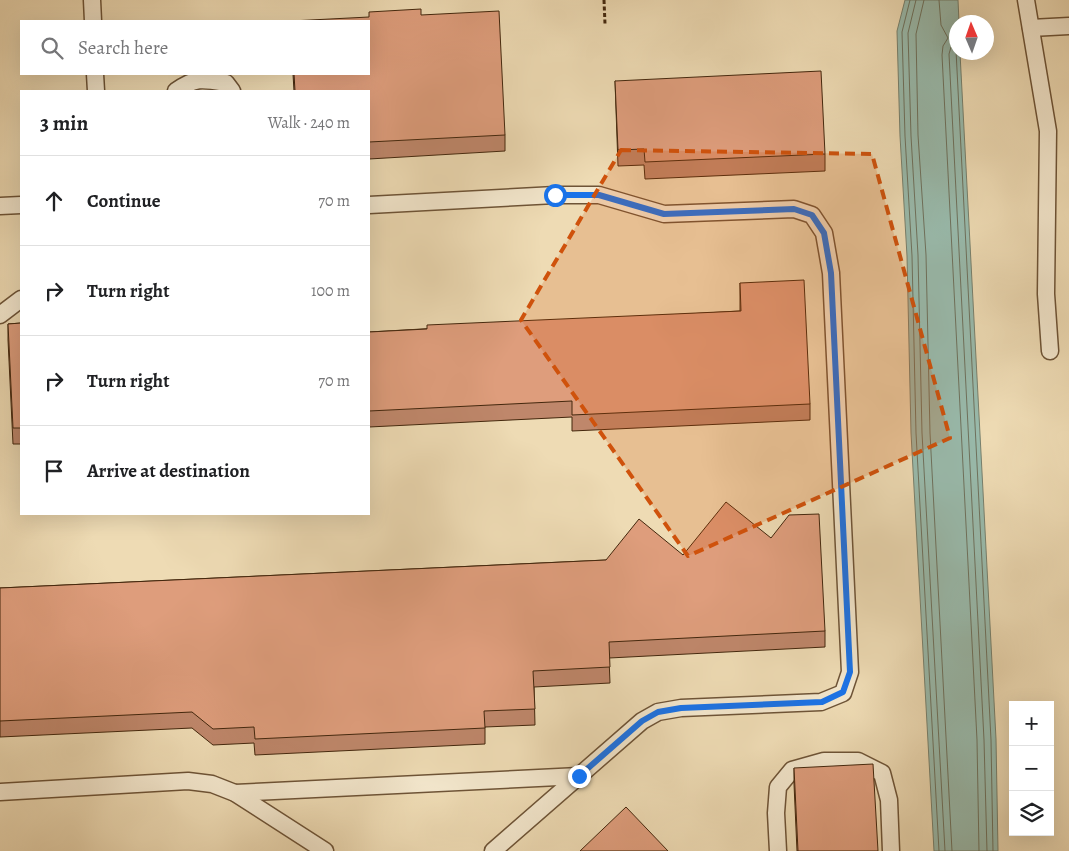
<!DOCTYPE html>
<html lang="en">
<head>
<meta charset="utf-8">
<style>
	:root { --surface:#fff; --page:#f6f6f6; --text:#202124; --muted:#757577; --line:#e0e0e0 }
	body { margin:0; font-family:Alegreya,serif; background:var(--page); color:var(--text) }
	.controls { position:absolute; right:15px; bottom:15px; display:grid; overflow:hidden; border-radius:0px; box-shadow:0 5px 20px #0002 }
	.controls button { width:45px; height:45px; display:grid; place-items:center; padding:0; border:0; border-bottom:1px solid var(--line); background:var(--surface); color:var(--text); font:25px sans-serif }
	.compass { position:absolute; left:949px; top:15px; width:45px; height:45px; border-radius:50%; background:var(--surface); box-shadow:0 5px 20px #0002; rotate:358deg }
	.stop { position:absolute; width:15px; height:15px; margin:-11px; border:4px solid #1a73e8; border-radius:50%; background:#fff }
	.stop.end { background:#1a73e8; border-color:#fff; box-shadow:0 1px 5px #0008 }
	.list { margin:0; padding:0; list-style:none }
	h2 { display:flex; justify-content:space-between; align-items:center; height:65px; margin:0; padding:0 20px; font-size:21px }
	h2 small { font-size:16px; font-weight:400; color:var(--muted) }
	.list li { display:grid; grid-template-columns:32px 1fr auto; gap:15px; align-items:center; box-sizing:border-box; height:90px; padding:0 20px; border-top:1px solid var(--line) }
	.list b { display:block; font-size:19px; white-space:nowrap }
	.list em { font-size:16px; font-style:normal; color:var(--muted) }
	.icon { flex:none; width:28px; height:28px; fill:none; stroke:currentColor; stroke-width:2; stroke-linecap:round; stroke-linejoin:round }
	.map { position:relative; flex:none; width:1069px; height:851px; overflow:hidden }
	.search { position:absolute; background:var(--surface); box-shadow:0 5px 20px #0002; left:20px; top:20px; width:350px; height:55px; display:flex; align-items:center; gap:12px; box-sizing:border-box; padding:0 18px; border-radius:0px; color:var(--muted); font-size:19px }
	.panel { position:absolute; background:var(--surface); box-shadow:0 5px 20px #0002; left:20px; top:90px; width:350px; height:425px; border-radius:0px }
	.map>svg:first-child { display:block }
	.water { fill:#99bbad; stroke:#77806d }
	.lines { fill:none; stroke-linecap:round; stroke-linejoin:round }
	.shore { stroke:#6e715d; stroke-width:1 }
	.service-casing { stroke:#6e5437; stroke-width:19 }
	.path { stroke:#43270d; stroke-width:3; stroke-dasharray:4 2.5; stroke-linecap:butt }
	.service { stroke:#f4e8ce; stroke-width:16 }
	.wall { fill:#bf876b; stroke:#43270d }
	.building { fill:#de9d7c; stroke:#43270d }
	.route { stroke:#1a73e8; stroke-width:6 }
	.marked { fill:#cf520c; fill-opacity:0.2; stroke:#cf520c; stroke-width:4; stroke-dasharray:10 6; stroke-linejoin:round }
</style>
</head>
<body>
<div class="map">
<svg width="1069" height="851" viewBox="0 0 1069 851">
	<rect width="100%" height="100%" fill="#eedbb4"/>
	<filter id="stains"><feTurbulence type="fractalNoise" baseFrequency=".004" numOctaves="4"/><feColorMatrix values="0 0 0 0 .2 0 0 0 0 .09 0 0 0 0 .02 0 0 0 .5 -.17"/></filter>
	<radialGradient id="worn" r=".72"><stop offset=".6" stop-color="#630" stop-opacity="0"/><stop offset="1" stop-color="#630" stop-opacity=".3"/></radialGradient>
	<!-- water -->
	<polygon class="water" points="905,0 958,0 959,22 956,22 956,52 960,53 996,739 998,851 934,851 911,433 907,256 900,136 897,31"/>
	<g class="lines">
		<!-- shore -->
		<g class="shore">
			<polyline points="910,0 902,32 905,136 912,256 916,433 939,851"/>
			<polyline points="916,0 908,33 911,136 918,255 922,433 945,851"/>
			<polyline points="924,0 916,34 918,135 926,255 930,433 952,851"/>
			<polyline points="939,0 941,25 948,38 943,46 942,55 977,740 979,851"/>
			<polyline points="956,42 951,47 949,54 984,740 987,851"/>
			<polyline points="956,50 991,740 993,851"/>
		</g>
		<defs>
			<g id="service">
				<polyline points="92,0 93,21"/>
				<polyline points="1026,0 1048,131 1046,294 1050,351"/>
				<polyline points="1031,28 1069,26"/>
				<polyline points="95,74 96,91"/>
				<path d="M176,91c19,-14 27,-12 50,-8l6,8"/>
				<polyline points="369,205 555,195 599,195 664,214 794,209 812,215 824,233 831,273 850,672 843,693 821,702 681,708 658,712 642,721 493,851"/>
				<polyline points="0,206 21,205"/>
				<polyline points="0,315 21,299"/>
				<polyline points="0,792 188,781 212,784 235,793 325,851"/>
				<polyline points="235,793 579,776"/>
				<polyline points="778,851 776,813 778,787 792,770 824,761 858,761 882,773 889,800 891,851"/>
			</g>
		</defs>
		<!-- service casing -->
		<use href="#service" class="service-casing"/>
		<!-- path -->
		<polyline class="path" points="604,0 605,24"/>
		<!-- service -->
		<use href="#service" class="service"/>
	</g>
	<!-- wall -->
	<g class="wall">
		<polygon points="421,15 505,135 505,151 369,159 369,91 294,91 293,74 369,74"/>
		<polygon points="615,81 825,154 825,171 645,179 644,165 618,166"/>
		<polygon points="740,283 810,404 810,420 572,431 572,417 369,427 369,332 740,311"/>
		<polygon points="21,323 21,444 13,444 8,340 8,324"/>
		<polygon points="771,538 825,631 825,647 609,658 610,683 534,687 535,725 485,727 485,744 255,755 254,743 213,745 192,728 0,737 0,588 606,560 683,555"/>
		<polygon points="794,768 878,851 797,851 794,784"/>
	</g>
	<!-- building -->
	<g class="building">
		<polygon points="421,9 421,15 499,11 505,135 369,142 369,91 295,91 294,74 369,74 369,21 291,21 369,17 369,12"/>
		<polygon points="821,71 825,154 645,162 644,149 618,150 615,81"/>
		<polygon points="804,280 810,404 572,415 572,401 369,411 369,332 427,329 427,325 741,311 740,283"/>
		<polygon points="21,323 21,428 13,428 8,324"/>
		<polygon points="726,502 771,538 789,515 819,514 825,631 609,642 610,667 533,671 535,709 484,711 485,728 255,739 254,727 213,729 192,712 0,721 0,588 606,560 639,519 683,555"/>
		<polygon points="873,764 878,851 798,851 794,768"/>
		<polygon points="626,807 668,851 580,851"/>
	</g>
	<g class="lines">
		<!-- route -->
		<polyline class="route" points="555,195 599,195 664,214 794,209 812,215 824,233 831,273 850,672 843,692 822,702 681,708 658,712 642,721 579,776"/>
	</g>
	<!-- marked area -->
	<path class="marked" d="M621,150l251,4 78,284 -262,118 -167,-236z"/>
	<rect width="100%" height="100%" filter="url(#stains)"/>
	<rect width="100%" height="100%" fill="url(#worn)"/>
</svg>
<div class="controls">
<button>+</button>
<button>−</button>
<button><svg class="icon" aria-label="layers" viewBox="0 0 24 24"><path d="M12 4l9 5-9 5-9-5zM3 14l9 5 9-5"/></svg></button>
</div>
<svg class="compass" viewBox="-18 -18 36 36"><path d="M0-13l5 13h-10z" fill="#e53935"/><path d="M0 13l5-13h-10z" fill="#757577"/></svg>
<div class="stop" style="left:555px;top:195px"></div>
<div class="stop end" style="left:579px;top:776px"></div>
<div class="search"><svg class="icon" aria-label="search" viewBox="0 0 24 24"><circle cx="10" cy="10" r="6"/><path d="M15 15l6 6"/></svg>Search here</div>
<section class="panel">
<h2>3 min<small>Walk · 240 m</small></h2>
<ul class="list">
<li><svg class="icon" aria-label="ahead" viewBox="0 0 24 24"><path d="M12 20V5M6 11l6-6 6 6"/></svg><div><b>Continue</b></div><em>70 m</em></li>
<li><svg class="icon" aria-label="right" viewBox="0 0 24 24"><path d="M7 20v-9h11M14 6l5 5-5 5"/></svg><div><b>Turn right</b></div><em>100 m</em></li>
<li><svg class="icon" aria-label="right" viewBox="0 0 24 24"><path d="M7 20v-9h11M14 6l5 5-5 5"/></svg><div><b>Turn right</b></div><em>70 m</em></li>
<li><svg class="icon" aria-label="arrive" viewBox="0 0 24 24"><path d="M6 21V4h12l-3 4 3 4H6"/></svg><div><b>Arrive at destination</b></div></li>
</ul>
</section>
</div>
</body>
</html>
